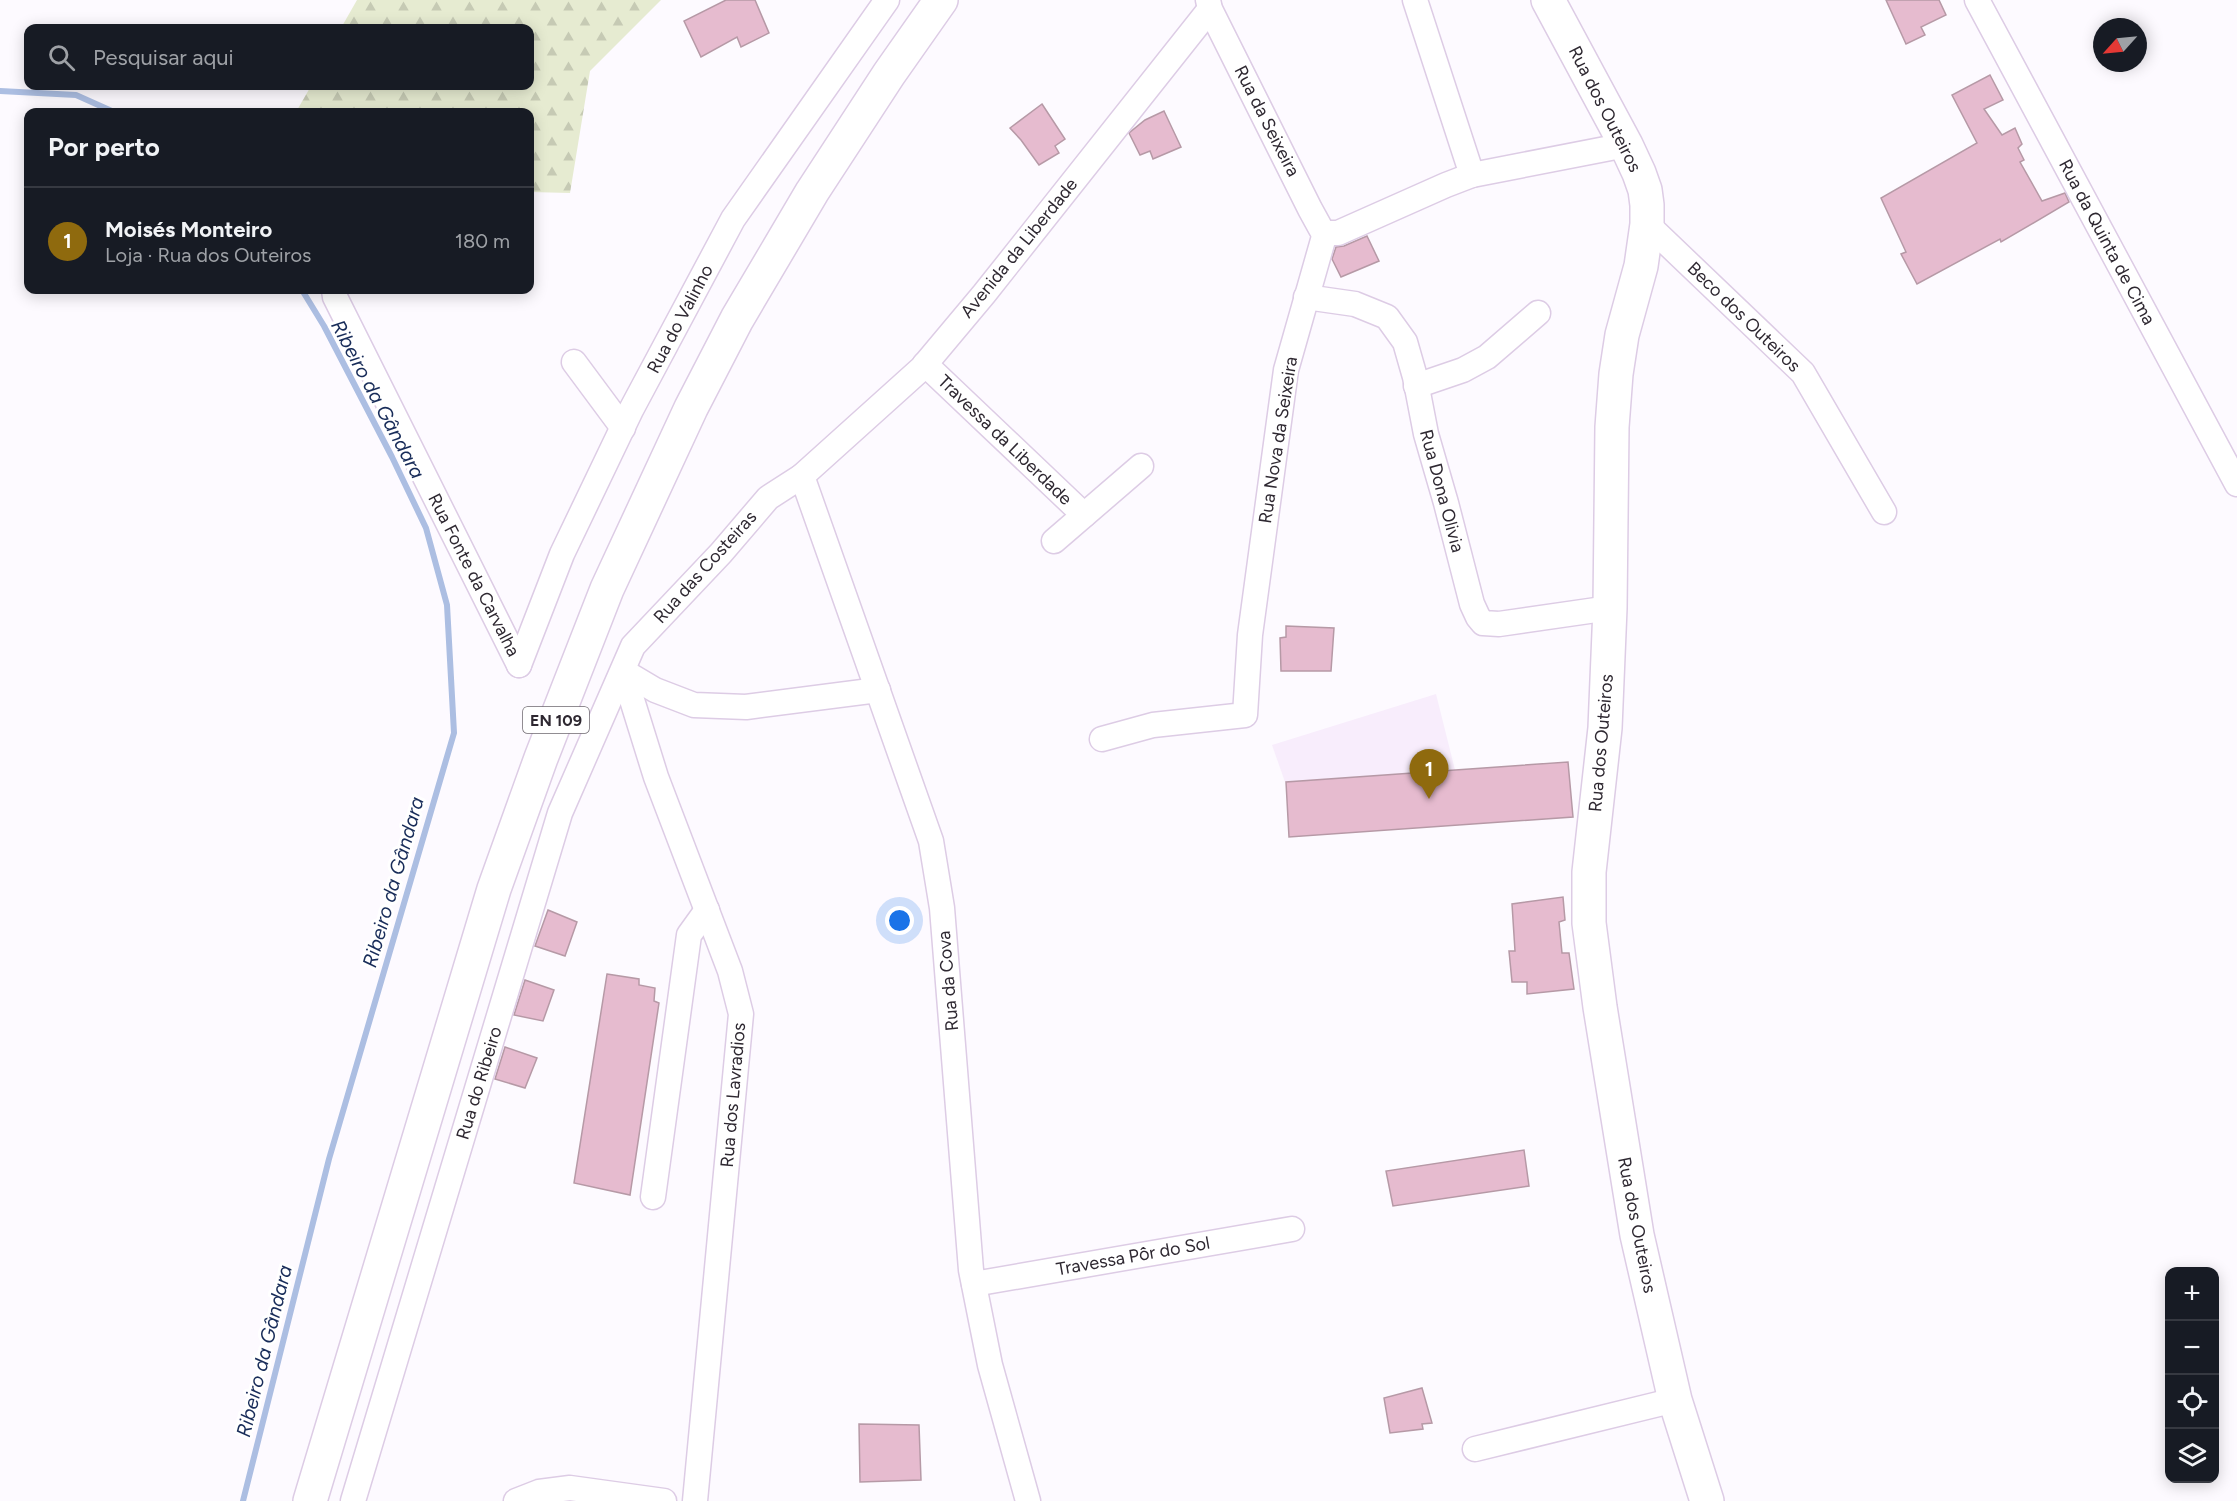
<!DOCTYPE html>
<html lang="pt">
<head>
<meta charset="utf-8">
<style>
	:root { --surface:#171b24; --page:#242831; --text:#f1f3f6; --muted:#9ea1a6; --line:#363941; --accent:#8f6a0e }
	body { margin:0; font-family:Figtree,sans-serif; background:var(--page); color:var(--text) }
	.controls { position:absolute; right:18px; bottom:18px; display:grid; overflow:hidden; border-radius:12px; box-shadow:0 3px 15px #0003 }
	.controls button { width:54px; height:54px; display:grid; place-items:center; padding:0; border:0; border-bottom:2px solid var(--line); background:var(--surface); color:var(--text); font:30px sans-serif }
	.compass { position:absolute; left:2093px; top:18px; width:54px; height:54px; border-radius:50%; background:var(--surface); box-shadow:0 3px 15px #0003; rotate:243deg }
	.you { position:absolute; left:900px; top:921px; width:21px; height:21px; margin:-15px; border:4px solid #fff; border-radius:50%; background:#1a73e8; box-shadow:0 0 0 9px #1a73e833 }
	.badge { display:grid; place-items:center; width:39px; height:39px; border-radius:50%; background:var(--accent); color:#fff; font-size:20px; font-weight:700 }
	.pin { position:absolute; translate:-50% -50px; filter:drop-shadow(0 2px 3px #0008) }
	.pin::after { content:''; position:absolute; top:32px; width:21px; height:18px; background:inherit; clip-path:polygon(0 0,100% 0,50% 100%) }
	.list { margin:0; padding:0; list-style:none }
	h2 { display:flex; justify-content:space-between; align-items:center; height:78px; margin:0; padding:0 24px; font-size:26px }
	h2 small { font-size:20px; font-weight:400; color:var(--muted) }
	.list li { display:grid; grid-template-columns:39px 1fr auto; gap:18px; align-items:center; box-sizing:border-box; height:108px; padding:0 24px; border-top:2px solid var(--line) }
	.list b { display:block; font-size:22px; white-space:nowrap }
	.list p { margin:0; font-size:20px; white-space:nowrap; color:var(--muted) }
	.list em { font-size:20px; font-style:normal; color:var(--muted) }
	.icon { flex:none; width:33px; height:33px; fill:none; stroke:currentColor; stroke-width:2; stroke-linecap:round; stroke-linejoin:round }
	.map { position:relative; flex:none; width:2237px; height:1501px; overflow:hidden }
	.search { position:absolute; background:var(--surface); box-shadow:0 3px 15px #0003; left:24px; top:24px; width:510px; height:66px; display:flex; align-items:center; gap:15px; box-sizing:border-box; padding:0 21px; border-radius:12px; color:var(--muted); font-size:22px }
	.panel { position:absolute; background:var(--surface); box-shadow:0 3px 15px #0003; left:24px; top:108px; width:510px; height:186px; border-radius:12px }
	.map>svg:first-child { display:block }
	.industrial { fill:#f8edfc }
	.forest { fill:url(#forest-firs) }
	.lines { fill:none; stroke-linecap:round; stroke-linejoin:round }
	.stream { stroke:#acbee2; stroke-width:6 }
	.building { fill:#e6bbcf; stroke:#b699a6; stroke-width:1.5 }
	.street-casing { stroke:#ddcce5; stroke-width:27 }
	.secondary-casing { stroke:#ddcce5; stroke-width:36 }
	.primary-casing { stroke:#ddcce5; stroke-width:36 }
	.street { stroke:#fff; stroke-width:24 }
	.secondary { stroke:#fff; stroke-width:33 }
	.primary { stroke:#fff; stroke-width:33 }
	.labels { text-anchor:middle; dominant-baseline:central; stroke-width:6; stroke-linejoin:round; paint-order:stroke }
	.shield { fill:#fff; stroke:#6d686f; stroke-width:1.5 }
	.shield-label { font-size:16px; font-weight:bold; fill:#2e2831 }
	.street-label { font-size:18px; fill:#2e2831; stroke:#fff }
	.water-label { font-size:20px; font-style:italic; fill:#182c59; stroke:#fff }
</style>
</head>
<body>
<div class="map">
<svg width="2237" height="1501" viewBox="0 0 2237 1501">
	<defs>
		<pattern id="forest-firs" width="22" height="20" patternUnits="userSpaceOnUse" patternTransform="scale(1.5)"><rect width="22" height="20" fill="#e6ebd1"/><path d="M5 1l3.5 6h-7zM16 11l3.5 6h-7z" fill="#c6cab4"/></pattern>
	</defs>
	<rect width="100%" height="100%" fill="#fdfaff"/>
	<!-- industrial -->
	<polygon class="industrial" points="1436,694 1455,770 1285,782 1272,745"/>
	<!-- forest -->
	<polygon class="forest" points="357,0 661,0 590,71 570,193 530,192 530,112 296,112 311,86 530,86 530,28 341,28"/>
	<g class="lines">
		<!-- stream -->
		<g class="stream">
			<polyline points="0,91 76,95 114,112"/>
			<polyline points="243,1501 329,1159 454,733 447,605 426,528 392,457 324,326 302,290"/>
		</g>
	</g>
	<!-- building -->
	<g class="building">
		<polygon points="726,0 755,0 769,33 741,47 737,37 701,57 684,21"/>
		<polygon points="1886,0 1939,0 1946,15 1921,27 1925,35 1906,44"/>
		<polygon points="1990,75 2003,100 1984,109 2002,135 2015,128 2022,144 2018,148 2024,160 2020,162 2042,201 2065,193 2069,202 2001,242 2000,239 1917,284 1901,254 1906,252 1881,198 1977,143 1952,95"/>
		<polygon points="1042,104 1065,139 1055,146 1059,153 1039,165 1021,140 1010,128"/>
		<polygon points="1164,111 1181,147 1153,159 1150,151 1140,155 1129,133 1145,120"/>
		<polygon points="1367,236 1379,261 1341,277 1332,259 1336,247 1344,246"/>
		<polygon points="1286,626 1334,628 1331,671 1281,671 1280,638 1286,637"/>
		<polygon points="1568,762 1573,817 1289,837 1286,782"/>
		<polygon points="1563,897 1565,920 1559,922 1562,953 1569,953 1574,989 1527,994 1527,982 1512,982 1509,951 1515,951 1512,904"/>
		<polygon points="548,910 577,922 565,956 535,946"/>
		<polygon points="607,974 639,979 639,985 655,988 654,1001 659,1003 630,1195 574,1183"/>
		<polygon points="525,980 554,990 543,1021 514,1015"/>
		<polygon points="505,1047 537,1058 525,1088 495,1079"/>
		<polygon points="1524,1150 1529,1186 1393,1206 1386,1171"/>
		<polygon points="1422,1388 1432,1423 1422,1424 1423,1429 1390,1433 1384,1398"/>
		<polygon points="859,1424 919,1425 921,1480 860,1482"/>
	</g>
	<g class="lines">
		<defs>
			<g id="street">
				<polyline points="1208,0 1210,9 1310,209 1321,229 1325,233"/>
				<polyline points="1415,0 1472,175"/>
				<polyline points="1977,0 2237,484"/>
				<polyline points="1647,224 1803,373 1884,512"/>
				<polyline points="1325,233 1338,233 1446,185 1472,175 1626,145"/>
				<polyline points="334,290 335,297 519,665"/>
				<polyline points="1306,297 1355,304 1387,317 1405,342 1415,377 1426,434 1446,503 1472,604 1478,617 1483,623 1499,624 1610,608"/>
				<polyline points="574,362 623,428"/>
				<polyline points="925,364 1084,515"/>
				<polyline points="1416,386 1463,370 1487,357 1538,313"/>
				<polyline points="802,476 931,841 942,908 971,1270 990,1365 1028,1501"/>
				<polyline points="1054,541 1141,466"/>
				<polyline points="519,665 562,554 631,410 733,219 887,0"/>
				<polyline points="623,671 656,777 730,971 741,1014 695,1501"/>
				<polyline points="623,671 655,690 694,705 746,707 878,690"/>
				<polyline points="1102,739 1153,725 1245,715 1250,635 1286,370 1325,233"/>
				<polyline points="653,1197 689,935 707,910"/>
				<polyline points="974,1284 1292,1229"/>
				<polyline points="1475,1449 1675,1400"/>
				<polyline points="353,1501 560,813 633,646 721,553 768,498 802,476 922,368 984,294 1210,9"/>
				<polyline points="516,1501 539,1492 570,1488 664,1501"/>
			</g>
			<polyline id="secondary" points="1548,0 1626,145 1639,173 1645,190 1647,205 1647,224 1641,266 1622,335 1616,374 1612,427 1610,608 1605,728 1589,872 1589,923 1600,1007 1637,1235 1675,1400 1707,1501"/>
			<polyline id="primary" points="310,1501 494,889 541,758 607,589 691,408 737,319 812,192 889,74 941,0"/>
		</defs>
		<!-- street casing -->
		<use href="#street" class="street-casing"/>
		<!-- secondary casing -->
		<use href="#secondary" class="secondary-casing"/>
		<!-- primary casing -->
		<use href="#primary" class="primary-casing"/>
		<!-- street -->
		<use href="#street" class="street"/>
		<!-- secondary -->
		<use href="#secondary" class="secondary"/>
		<!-- primary -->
		<use href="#primary" class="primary"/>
	</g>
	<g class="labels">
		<!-- shield labels -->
		<rect class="shield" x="523" y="707" width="66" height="26" rx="4.5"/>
		<g class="shield-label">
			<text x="556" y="720">EN 109</text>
		</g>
		<!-- street labels -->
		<g class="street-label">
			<text transform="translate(1605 109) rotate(63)">Rua dos Outeiros</text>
			<text transform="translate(1267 121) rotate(63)">Rua da Seixeira</text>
			<text transform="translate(2107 242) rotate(62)">Rua da Quinta de Cima</text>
			<text transform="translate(1019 248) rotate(-51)">Avenida da Liberdade</text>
			<text transform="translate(1744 317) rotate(44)">Beco dos Outeiros</text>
			<text transform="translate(680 319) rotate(-62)">Rua do Valinho</text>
			<text transform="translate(1005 440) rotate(44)">Travessa da Liberdade</text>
			<text transform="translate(1278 440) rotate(-81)">Rua Nova da Seixeira</text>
			<text transform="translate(1442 491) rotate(75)">Rua Dona Olivia</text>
			<text transform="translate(705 567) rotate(-48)">Rua das Costeiras</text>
			<text transform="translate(474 575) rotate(63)">Rua Fonte da Carvalha</text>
			<text transform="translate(1601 743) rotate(-85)">Rua dos Outeiros</text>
			<text transform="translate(948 981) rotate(-95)">Rua da Cova</text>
			<text transform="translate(479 1083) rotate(-73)">Rua do Ribeiro</text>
			<text transform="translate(733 1095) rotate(-85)">Rua dos Lavradios</text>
			<text transform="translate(1637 1225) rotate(79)">Rua dos Outeiros</text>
			<text transform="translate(1133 1256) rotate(-10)">Travessa Pôr do Sol</text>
		</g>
		<!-- water labels -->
		<g class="water-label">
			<text transform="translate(378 399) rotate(62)">Ribeiro da Gândara</text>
			<text transform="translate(393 882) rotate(-74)">Ribeiro da Gândara</text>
			<text transform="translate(264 1351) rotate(-76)">Ribeiro da Gândara</text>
		</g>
	</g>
</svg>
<div class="controls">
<button>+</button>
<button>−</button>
<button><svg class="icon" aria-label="locate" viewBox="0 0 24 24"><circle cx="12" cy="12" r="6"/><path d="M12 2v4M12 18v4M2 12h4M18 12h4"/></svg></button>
<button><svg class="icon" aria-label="layers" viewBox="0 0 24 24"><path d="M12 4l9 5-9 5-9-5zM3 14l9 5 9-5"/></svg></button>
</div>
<svg class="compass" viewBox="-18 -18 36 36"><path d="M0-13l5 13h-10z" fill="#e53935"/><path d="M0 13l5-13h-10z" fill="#9ea1a6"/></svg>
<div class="you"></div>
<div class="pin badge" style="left:1429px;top:799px">1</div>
<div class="search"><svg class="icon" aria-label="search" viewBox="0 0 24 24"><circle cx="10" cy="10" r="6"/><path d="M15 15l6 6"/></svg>Pesquisar aqui</div>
<section class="panel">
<h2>Por perto<small></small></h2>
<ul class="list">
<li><span class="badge">1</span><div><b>Moisés Monteiro</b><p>Loja · Rua dos Outeiros</p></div><em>180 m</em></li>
</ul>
</section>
</div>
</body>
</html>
